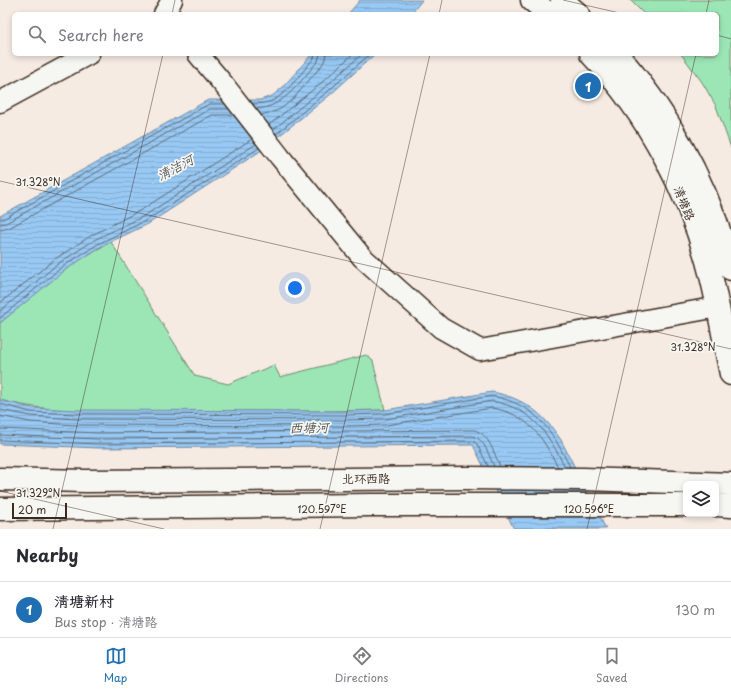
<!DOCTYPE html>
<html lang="en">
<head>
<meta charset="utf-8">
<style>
	:root { --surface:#fff; --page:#f2f2f3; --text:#2b2b33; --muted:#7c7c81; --line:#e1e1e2; --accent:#1f6fb2 }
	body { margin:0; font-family:"Playpen Sans","LXGW WenKai TC",sans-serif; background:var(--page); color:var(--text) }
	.controls { position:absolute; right:12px; bottom:12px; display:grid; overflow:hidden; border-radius:6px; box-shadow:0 2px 6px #0003 }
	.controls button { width:36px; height:36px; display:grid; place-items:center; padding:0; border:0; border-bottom:1px solid var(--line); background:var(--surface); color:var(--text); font:20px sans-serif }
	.scale { position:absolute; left:12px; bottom:10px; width:55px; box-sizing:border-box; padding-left:4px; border:2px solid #3b2a1e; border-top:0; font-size:11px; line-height:14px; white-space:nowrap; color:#3b2a1e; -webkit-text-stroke:3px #f6f6f2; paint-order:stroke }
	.you { position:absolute; left:295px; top:288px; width:14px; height:14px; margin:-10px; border:3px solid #fff; border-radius:50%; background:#1a73e8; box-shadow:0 0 0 6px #1a73e833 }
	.badge { display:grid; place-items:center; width:26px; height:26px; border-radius:50%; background:var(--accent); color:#fff; font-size:13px; font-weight:700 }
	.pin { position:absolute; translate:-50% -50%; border:2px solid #fff; box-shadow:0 1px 4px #0006 }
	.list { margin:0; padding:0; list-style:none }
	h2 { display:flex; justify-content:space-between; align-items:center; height:52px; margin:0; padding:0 16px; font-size:17px }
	h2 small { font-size:13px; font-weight:400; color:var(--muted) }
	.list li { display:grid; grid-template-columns:26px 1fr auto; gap:12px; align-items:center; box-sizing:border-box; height:56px; padding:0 16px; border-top:1px solid var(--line) }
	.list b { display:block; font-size:15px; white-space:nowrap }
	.list p { margin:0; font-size:13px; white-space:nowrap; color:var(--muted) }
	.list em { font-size:13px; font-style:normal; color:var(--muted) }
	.icon { flex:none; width:22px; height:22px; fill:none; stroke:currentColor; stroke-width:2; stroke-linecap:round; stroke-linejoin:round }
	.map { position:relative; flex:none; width:731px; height:529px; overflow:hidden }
	.search { position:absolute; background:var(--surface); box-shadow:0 2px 6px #0003; left:12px; right:12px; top:12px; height:44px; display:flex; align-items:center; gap:10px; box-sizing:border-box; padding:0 14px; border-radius:6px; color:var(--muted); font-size:15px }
	.sheet { height:108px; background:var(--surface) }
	nav { display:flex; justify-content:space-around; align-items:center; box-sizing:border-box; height:56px; border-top:1px solid var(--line); background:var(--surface); font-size:11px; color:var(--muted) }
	nav a { display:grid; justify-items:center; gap:2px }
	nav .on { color:var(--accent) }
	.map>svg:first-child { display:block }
	.green { fill:#9ce6b6; stroke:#6c886a }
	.water { fill:url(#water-rules); stroke:#73899e }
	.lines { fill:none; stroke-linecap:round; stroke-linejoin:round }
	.shore { stroke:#606a74; stroke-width:1 }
	.street-casing { stroke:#3b2a1e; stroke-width:23 }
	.secondary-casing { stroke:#3b2a1e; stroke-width:25 }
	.primary-casing { stroke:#3b2a1e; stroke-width:25 }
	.highway-casing { stroke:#3b2a1e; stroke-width:25 }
	.street { stroke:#f6f6f2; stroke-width:20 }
	.secondary { stroke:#f6f6f2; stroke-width:22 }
	.primary { stroke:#f6f6f2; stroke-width:22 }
	.highway { stroke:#f6f6f2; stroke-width:22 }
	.ticks { fill:none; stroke:#3b2a1e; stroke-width:1; stroke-opacity:0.45 }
	.labels { text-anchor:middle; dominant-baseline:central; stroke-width:3.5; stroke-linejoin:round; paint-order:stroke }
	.street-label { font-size:12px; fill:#3b2a1e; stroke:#f6f6f2 }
	.water-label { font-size:13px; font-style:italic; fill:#525254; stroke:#f6f6f2 }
	.ticks-label { font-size:10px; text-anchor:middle; fill:#3b2a1e; stroke:#f6f6f2; stroke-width:3.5; stroke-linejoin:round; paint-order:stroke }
</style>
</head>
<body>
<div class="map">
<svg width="731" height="529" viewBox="0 0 731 529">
	<defs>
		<pattern id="water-rules" width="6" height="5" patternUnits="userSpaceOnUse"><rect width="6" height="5" fill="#98c9f4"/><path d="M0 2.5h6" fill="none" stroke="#84add1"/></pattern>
	</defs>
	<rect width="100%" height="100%" fill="#f6ebe3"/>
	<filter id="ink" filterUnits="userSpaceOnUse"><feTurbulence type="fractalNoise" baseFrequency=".025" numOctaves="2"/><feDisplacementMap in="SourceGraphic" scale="8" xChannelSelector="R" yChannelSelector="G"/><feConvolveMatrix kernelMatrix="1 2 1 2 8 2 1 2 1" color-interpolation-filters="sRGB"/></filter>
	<g filter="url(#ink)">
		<!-- green -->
		<g class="green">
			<polygon points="630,0 731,0 731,148 716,106 702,82 681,54 717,54 717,14 644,14"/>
			<path d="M111,242l84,134 33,8 46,-19 6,12 86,-22 7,6 12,49c-76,2 -152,1 -228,1 -52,-1 -106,3 -157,-11v-77c34,-29 70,-61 111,-81z"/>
		</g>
		<!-- water -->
		<g class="water">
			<polygon points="360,0 422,0 411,14 348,14"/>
			<polygon points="312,54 375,54 330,95 259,152 148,224 100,247 64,271 0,323 0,216 208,100 260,100 272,96 282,88"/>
			<path d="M492,392c32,6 51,21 69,48l45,89h-92l-41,-84 -374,3 -99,-4v-44l32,8 44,2 269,1 40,-1z"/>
		</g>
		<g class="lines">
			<!-- shore -->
			<g class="shore">
				<path d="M252,104c7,0 16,-1 22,-4 13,-7 30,-30 40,-42l1,-4"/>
				<path d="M256,109c28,-1 45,-29 62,-48l2,-7"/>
				<polyline points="261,115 276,111 282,108 293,99 322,65 325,59 326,54"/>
				<polyline points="269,125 320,84 353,54"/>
				<polyline points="273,130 324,88 362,54"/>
				<polyline points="276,134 327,92 370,54"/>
				<polyline points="0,219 3,219 209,104 225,104"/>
				<polyline points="0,224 6,223 210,109 229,109"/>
				<polyline points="0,230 9,228 212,115 233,115"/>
				<polyline points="0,303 55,259 92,235 141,210 252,139"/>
				<polyline points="0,311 59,263 96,239 144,216 256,144"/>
				<polyline points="0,318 62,267 98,244 147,220 259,148"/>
				<path d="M0,404l31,8 45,2 269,1 40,-1 107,-18c45,9 59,33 78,71"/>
				<path d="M0,410l31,6 45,3 269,1 41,-1 106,-18c41,8 55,31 73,66"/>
				<path d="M0,416l30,6 45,3 270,1 41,-1 106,-17c36,6 50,28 66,59"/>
				<path d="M0,429l99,4 375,-3c15,3 20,24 26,36"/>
				<path d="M0,435l99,4 374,-3c12,3 16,21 21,30"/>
				<polyline points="0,440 99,444 473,441 477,444 488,466"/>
			</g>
			<defs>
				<g id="street">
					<polyline points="164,14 172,0"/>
					<polyline points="198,54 224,85 280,157 362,257 441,328 480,350 718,307"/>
					<polyline points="0,102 89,54"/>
				</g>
				<g id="secondary">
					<polyline points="532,0 549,14"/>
					<polyline points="562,0 578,14"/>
					<path d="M591,54c57,59 100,142 120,222 8,32 13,65 20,98"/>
					<path d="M617,54c56,64 92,134 114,215"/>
				</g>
				<polyline id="primary" points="0,479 86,481 469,478 584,479 731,484"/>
				<g id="highway">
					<polyline points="716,505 731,506"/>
					<polyline points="0,509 372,505 686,505"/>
				</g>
			</defs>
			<!-- street casing -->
			<use href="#street" class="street-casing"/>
			<!-- secondary casing -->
			<use href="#secondary" class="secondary-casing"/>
			<!-- primary casing -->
			<use href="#primary" class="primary-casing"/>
			<!-- highway casing -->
			<use href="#highway" class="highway-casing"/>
			<!-- street -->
			<use href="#street" class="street"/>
			<!-- secondary -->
			<use href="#secondary" class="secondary"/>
			<!-- primary -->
			<use href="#primary" class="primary"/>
			<!-- highway -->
			<use href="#highway" class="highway"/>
		</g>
	</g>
	<!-- ticks -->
	<path class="ticks" d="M563,0l61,14M172,14l3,-14M439,14l3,-14M706,14l3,-14M717,35l14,4M0,181l731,168M0,491l164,38M53,529l110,-475M320,529l110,-475M587,529l109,-475"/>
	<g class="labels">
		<!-- street labels -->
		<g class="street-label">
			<text transform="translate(685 203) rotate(68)">清塘路</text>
			<text x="366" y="478">北环西路</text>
		</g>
		<!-- water labels -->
		<g class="water-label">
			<text transform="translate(175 167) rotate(-28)">清洁河</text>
			<text transform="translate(309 427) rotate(-1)">西塘河</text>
		</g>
	</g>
	<g class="ticks-label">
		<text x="38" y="186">31.328°N</text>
		<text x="693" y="351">31.328°N</text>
		<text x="38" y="497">31.329°N</text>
		<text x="322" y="513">120.597°E</text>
		<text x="589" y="513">120.596°E</text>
	</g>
</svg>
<div class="controls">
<button><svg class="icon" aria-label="layers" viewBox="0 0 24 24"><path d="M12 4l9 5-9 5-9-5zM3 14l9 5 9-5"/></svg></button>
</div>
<div class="scale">20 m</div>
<div class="you"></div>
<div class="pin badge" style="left:588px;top:86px">1</div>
<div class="search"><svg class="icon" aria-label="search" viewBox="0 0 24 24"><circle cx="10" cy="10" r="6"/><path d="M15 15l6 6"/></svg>Search here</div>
</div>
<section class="sheet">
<h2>Nearby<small></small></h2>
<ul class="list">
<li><span class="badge">1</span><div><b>清塘新村</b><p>Bus stop · 清塘路</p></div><em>130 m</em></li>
</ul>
</section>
<nav>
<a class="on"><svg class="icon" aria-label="map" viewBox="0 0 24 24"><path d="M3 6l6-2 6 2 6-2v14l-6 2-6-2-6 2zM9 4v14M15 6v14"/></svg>Map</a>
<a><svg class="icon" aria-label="directions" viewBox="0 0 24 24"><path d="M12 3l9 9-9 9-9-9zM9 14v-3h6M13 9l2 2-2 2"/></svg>Directions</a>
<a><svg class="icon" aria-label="saved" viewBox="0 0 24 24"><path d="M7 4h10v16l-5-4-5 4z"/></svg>Saved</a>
</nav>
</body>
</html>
